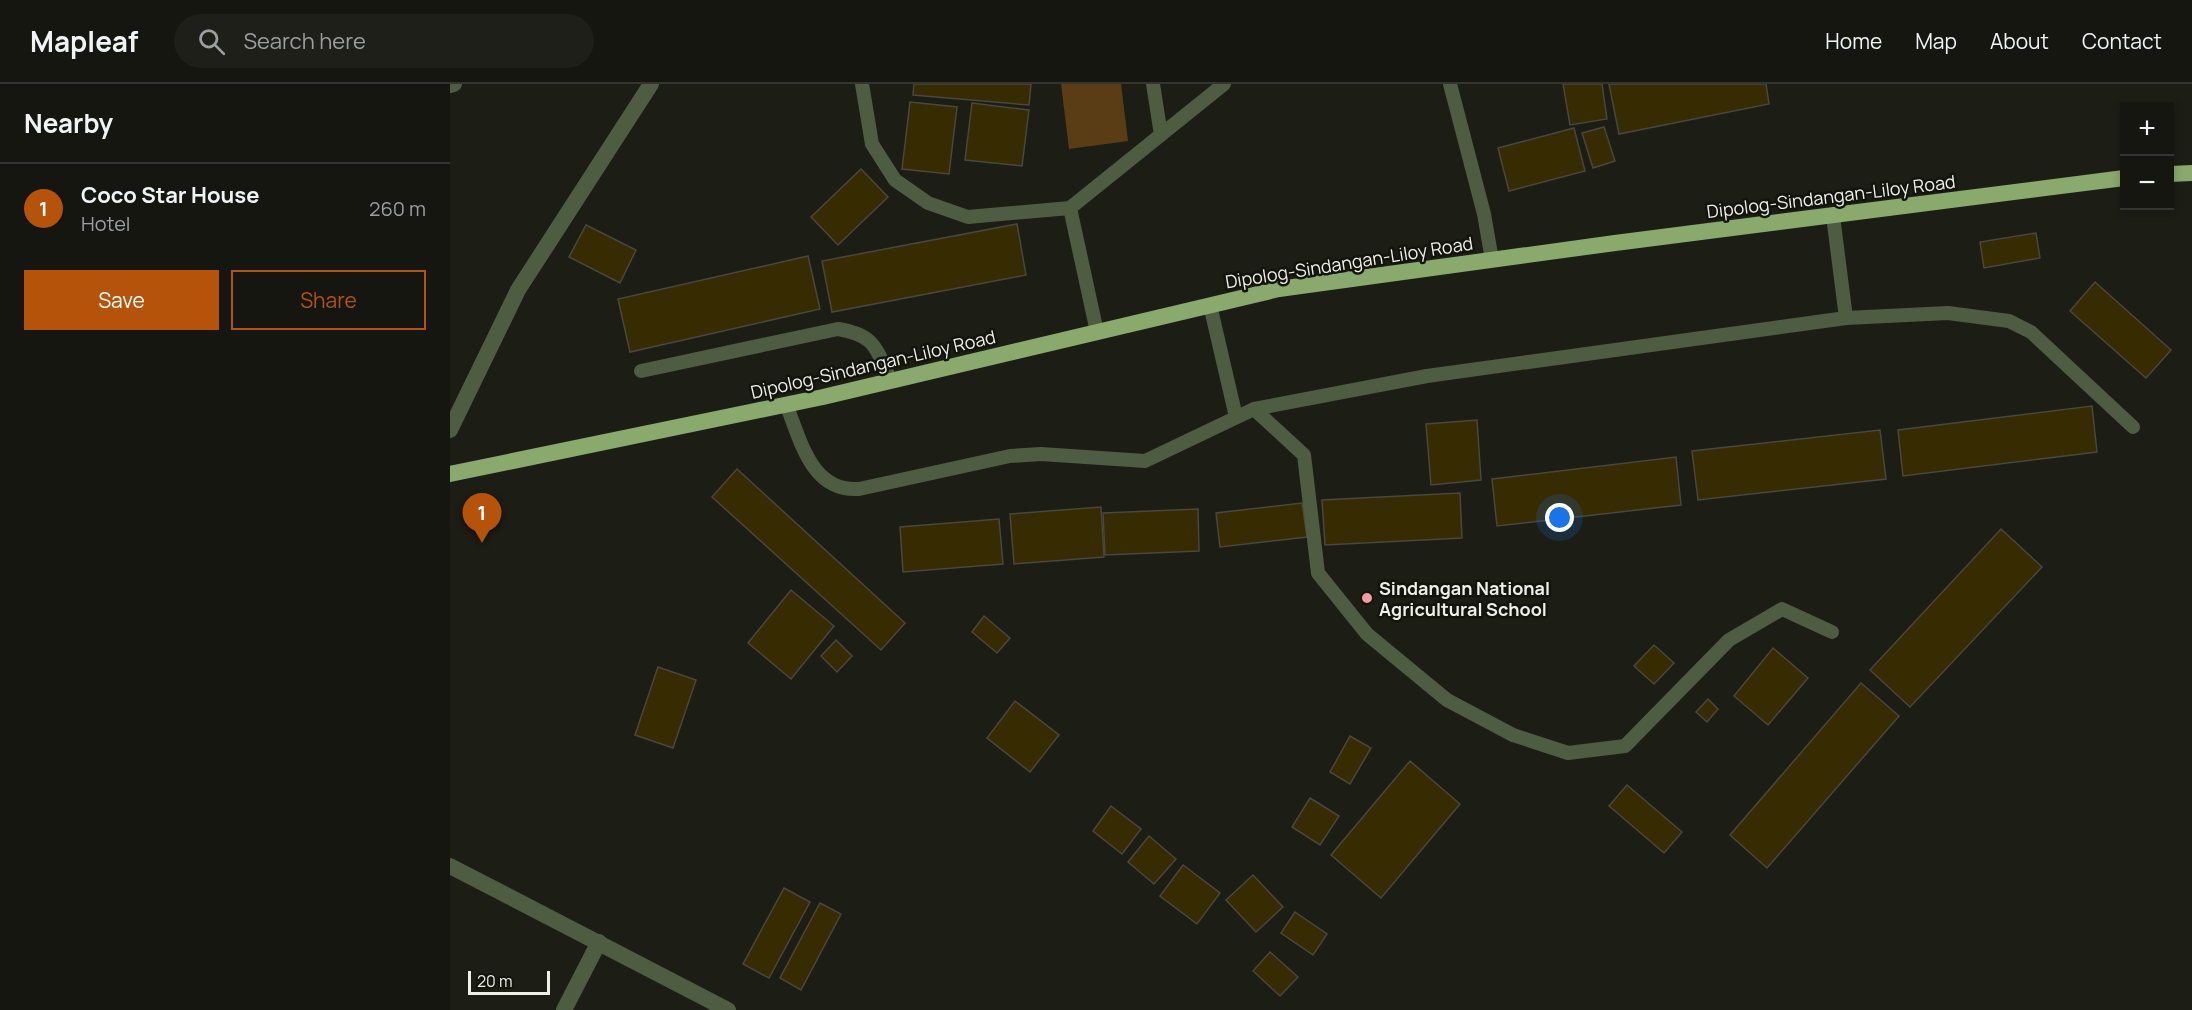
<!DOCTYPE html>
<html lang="en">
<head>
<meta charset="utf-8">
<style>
	:root { --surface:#151610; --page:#1e1f19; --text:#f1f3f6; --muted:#9d9f9f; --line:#343530; --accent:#b45309 }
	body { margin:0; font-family:Manrope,sans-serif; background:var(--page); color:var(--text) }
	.controls { position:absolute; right:18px; top:18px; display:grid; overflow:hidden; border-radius:0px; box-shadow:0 3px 9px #0003 }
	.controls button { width:54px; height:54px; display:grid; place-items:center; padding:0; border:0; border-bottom:2px solid var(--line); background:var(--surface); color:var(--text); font:30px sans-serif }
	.scale { position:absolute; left:18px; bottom:15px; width:82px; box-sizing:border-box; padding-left:6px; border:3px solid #efefea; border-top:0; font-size:16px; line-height:21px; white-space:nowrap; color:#efefea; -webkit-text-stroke:4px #13140d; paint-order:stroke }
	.you { position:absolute; left:1110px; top:434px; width:21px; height:21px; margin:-15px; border:4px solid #fff; border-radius:50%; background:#1a73e8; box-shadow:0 0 0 9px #1a73e833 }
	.badge { display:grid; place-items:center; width:39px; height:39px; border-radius:50%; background:var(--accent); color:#fff; font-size:20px; font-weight:700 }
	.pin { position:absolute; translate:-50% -50px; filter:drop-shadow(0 2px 3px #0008) }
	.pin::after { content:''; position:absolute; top:32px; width:21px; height:18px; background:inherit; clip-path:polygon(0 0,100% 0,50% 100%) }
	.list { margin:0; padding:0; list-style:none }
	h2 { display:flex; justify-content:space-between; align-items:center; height:78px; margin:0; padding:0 24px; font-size:26px }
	h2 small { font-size:20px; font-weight:400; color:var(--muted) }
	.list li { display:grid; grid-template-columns:39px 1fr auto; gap:18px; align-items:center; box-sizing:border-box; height:90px; padding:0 24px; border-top:2px solid var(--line) }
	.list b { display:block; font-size:22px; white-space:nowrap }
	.list p { margin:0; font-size:20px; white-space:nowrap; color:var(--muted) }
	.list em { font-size:20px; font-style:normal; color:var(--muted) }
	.actions { display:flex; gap:12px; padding:18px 24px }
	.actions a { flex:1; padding:14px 0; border:2px solid var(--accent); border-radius:0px; text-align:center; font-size:21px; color:var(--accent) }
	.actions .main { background:var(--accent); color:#fff }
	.icon { flex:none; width:33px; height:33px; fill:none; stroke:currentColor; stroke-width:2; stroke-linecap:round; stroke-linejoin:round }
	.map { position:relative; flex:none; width:1742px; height:926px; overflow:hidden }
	header { display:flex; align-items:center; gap:36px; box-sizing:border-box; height:84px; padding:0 30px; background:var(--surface); border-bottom:2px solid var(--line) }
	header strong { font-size:28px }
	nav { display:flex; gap:33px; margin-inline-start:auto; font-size:21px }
	.search { width:420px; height:54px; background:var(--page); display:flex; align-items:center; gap:15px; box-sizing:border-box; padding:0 21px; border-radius:33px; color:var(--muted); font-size:22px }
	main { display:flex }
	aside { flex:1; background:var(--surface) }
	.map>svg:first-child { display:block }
	.green { fill:#5a3d14 }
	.building { fill:#372b01; stroke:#49473e; stroke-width:1.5 }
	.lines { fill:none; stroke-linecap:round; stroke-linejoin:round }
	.service { stroke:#4e5c42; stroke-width:14 }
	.minor { stroke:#4e5c42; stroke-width:16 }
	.trunk { stroke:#89a96d; stroke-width:16 }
	.poi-dot { fill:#f49aa2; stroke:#13140d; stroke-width:2 }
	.labels { text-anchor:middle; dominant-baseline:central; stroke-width:5; stroke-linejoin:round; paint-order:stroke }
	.street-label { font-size:18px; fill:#efefea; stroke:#13140d }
	.poi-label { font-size:18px; font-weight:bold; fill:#efefea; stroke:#13140d; text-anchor:start }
</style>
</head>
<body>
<header>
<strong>Mapleaf</strong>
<div class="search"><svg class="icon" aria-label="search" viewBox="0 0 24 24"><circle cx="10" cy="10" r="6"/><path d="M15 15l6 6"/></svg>Search here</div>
<nav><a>Home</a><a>Map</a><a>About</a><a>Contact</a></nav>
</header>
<main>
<aside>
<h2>Nearby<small></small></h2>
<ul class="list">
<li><span class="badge">1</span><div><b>Coco Star House</b><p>Hotel</p></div><em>260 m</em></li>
</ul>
<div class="actions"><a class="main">Save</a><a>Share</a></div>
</aside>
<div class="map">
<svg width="1742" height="926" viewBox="0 0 1742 926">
	<rect width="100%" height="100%" fill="#1c1d15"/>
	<!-- green -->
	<polygon class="green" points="611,0 671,0 678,57 619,65"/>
	<!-- building -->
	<g class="building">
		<polygon points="464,0 581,0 579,21 463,11"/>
		<polygon points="1113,0 1152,0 1157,35 1120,41"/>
		<polygon points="1159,0 1316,0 1319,20 1169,50"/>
		<polygon points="460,18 507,23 499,90 452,85"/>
		<polygon points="522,19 579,26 572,82 515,76"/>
		<polygon points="1154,43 1165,77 1143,84 1132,49"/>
		<polygon points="1124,44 1135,87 1059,107 1048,64"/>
		<polygon points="411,85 438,113 388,161 361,133"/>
		<polygon points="567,140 576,191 382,228 372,177"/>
		<polygon points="136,141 186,166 170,199 119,173"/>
		<polygon points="1586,149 1590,174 1534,184 1530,158"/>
		<polygon points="358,172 370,225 180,268 168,215"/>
		<polygon points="1645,198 1721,266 1696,294 1620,227"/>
		<polygon points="1642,322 1647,368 1453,392 1448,346"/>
		<polygon points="1027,336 1031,396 981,401 976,340"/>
		<polygon points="1430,346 1436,395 1248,416 1242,367"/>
		<polygon points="1226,373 1231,421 1047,442 1042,395"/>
		<polygon points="287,385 455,539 431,566 262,413"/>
		<polygon points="1010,409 1012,454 875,461 872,416"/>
		<polygon points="852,419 857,453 770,463 766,429"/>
		<polygon points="651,423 654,473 564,480 560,430"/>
		<polygon points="748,425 749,467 655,471 653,429"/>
		<polygon points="549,435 553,480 453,488 450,443"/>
		<polygon points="1551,445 1592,483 1460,623 1420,586"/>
		<polygon points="341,506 384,542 341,595 298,559"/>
		<polygon points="534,532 560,554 547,569 522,548"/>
		<polygon points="386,556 402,572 387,588 371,572"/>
		<polygon points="1204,561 1224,579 1204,600 1184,582"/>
		<polygon points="1323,564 1358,594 1318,641 1284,612"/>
		<polygon points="208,583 246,596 223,664 185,651"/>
		<polygon points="1411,599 1449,632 1317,784 1280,751"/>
		<polygon points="1258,615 1268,625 1257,638 1246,628"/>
		<polygon points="565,617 609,651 580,688 537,654"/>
		<polygon points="900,652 921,664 900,700 880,688"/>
		<polygon points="960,677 1010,720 931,814 881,771"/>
		<polygon points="1177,701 1232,748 1214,769 1159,722"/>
		<polygon points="860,714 889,732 870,761 842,743"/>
		<polygon points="661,722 691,745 672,770 643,747"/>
		<polygon points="699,752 726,775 704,800 678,778"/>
		<polygon points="733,781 770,809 747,840 710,812"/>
		<polygon points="803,791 833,823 806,848 776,816"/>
		<polygon points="334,804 360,818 319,894 293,880"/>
		<polygon points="370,819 391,830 351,906 330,894"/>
		<polygon points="845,828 877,850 863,871 831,849"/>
		<polygon points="820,868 848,893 830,912 803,887"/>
	</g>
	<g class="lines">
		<!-- service -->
		<g class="service">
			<polyline points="412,0 422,60 445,96 478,119 518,133 620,124 774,0"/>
			<polyline points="703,0 711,51"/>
			<polyline points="1000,0 1034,130 1042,176"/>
			<polyline points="620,124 647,248"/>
			<polyline points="1383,132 1396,234"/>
			<polyline points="760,221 786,333"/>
			<path d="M191,287l197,-42c38,6 38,20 53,52"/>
			<path d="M336,320c15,37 25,88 73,85l151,-33 31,-2 104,7 109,-52 173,-33 419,-58 102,-5 61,8 22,11 102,95"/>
			<polyline points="804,325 854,371 868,489 917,550 997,616 1063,651 1118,669 1175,662 1279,556 1332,525 1382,548"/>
		</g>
		<!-- minor -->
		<g class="minor">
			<polyline points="0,1 4,0"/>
			<polyline points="0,346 68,206 201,0"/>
			<polyline points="0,782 278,926"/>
			<polyline points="114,926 149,858"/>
		</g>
		<!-- trunk -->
		<g class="trunk">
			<polyline points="1720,90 1742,89"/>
			<polyline points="0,390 373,313 829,205 1165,159 1674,94"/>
		</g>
	</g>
	<!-- markers -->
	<circle class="poi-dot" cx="917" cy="514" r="6"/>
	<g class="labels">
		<!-- street labels -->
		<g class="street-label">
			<text transform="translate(1381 112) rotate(-7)">Dipolog-Sindangan-Liloy Road</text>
			<text transform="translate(899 178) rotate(-9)">Dipolog-Sindangan-Liloy Road</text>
			<text transform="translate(423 280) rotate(-13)">Dipolog-Sindangan-Liloy Road</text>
		</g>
		<!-- poi labels -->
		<g class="poi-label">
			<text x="929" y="504">Sindangan National<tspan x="929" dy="21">Agricultural School</tspan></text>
		</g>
	</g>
</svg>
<div class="controls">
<button>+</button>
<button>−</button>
</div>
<div class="scale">20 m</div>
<div class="you"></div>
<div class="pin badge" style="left:32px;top:459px">1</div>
</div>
</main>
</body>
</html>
